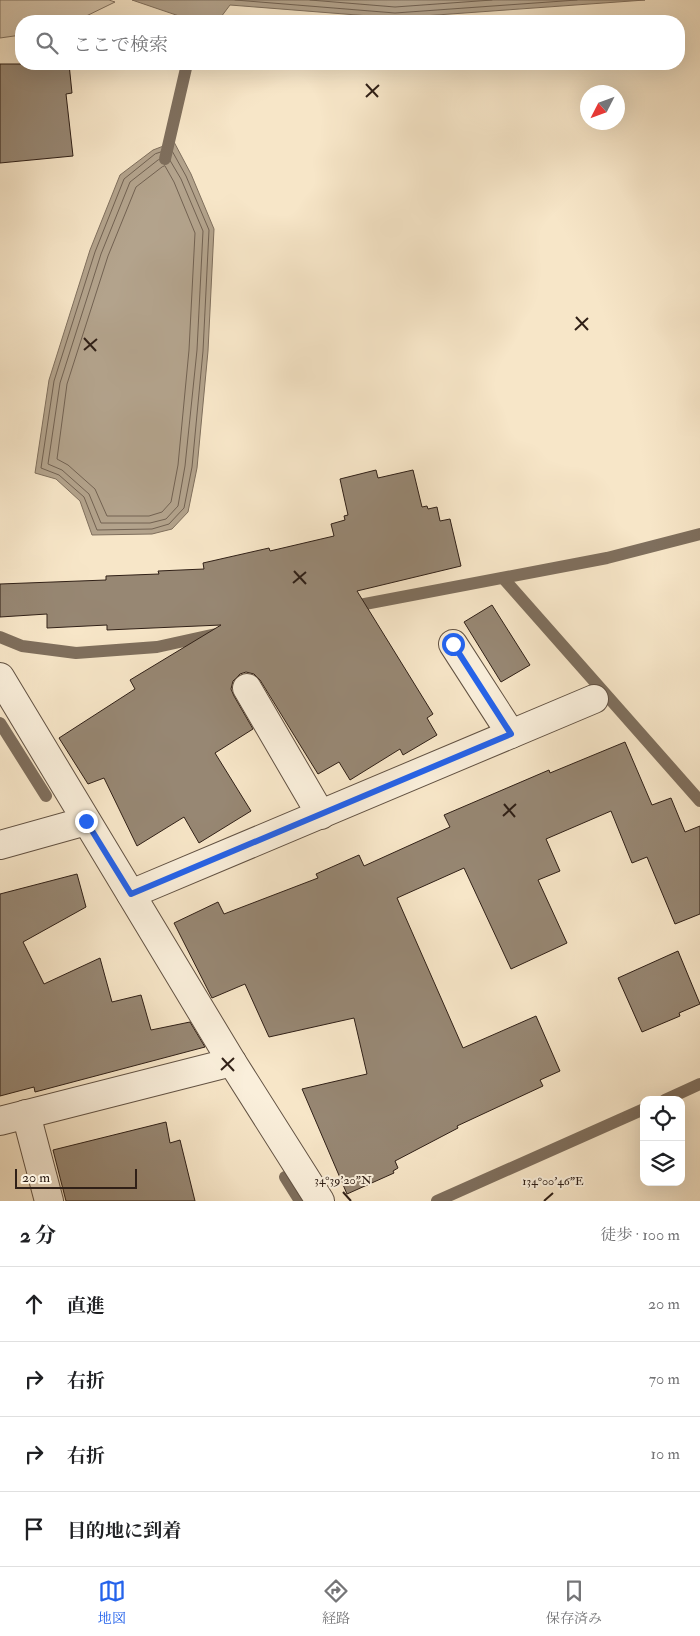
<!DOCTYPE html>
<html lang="ja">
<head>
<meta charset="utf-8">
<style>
	:root { --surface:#fff; --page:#f2f2f2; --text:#202124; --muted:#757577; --line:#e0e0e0; --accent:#2563eb }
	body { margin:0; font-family:"IM FELL Double Pica","Noto Serif JP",serif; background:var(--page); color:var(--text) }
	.controls { position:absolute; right:15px; bottom:15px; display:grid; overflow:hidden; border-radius:10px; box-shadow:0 5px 20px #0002 }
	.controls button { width:45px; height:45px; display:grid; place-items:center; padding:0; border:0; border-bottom:1px solid var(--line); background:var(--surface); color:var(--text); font:25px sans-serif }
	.compass { position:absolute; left:580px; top:85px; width:45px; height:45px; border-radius:50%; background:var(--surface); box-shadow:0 5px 20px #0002; rotate:228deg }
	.scale { position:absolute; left:15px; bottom:12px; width:122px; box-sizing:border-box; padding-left:5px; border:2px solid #302017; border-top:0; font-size:14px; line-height:18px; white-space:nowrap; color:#302017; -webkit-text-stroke:4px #faefdb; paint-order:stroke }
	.stop { position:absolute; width:15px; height:15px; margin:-11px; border:4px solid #2563eb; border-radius:50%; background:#fff }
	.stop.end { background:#2563eb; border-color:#fff; box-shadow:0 1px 5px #0008 }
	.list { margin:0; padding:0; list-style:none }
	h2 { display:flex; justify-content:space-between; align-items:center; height:65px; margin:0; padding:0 20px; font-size:21px }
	h2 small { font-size:16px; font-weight:400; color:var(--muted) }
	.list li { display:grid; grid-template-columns:32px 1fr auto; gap:15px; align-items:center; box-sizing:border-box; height:75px; padding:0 20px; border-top:1px solid var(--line) }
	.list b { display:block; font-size:19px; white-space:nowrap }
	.list em { font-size:16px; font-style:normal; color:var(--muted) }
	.icon { flex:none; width:28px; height:28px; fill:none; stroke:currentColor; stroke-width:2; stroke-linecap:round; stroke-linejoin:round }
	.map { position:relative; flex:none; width:700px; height:1201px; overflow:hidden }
	.search { position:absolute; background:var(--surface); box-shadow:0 5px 20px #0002; left:15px; right:15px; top:15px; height:55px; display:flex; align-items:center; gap:12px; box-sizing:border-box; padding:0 18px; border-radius:20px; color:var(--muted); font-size:19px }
	.sheet { height:365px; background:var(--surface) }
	nav { display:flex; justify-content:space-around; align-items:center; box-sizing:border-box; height:70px; border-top:1px solid var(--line); background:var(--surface); font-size:14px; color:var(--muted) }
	nav a { display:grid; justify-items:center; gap:2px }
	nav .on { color:var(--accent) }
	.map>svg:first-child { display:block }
	.green { fill:#d5c4aa; stroke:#827260 }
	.water { fill:#b3a38c; stroke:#7f6f5d }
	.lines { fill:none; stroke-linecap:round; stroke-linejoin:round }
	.shore { stroke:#726252; stroke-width:1 }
	.stream { stroke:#7f6f5d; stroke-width:12 }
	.building { fill:#978773; stroke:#302017 }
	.street-casing { stroke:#625243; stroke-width:30 }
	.street { stroke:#faefdb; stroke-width:28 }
	.route { stroke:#2563eb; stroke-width:6 }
	.ticks { fill:none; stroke:#302017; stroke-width:2 }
	.ticks-label { font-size:12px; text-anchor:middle; fill:#302017; stroke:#faefdb; stroke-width:4; stroke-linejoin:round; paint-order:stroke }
</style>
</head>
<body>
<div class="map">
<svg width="700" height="1201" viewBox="0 0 700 1201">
	<rect width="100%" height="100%" fill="#f7e6c8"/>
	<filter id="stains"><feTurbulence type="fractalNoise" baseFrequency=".004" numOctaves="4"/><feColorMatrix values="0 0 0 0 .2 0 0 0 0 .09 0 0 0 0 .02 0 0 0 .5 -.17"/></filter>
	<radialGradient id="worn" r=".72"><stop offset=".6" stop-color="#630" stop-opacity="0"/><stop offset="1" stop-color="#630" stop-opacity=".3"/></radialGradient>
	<!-- green -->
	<polygon class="green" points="0,0 109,0 115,2 76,21 21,21 21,35 0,38"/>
	<!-- water -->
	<g class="water">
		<polygon points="132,0 645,0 395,18 230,5 218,21 183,21 182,17"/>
		<polygon points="174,142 191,174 214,229 208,351 197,468 188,512 172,529 152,534 92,535 80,501 56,479 35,473 49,380 90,250 120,175 153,150"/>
	</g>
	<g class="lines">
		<!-- shore -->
		<g class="shore">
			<polyline points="235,0 395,13 577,0"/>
			<polyline points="310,0 395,7 492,0"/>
			<polygon points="171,149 186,176 209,230 203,351 192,467 184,508 169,524 152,529 97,530 84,497 59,475 41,468 54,381 95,252 124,179 155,154"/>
			<polygon points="168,157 181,179 203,231 197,350 185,466 178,506 166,519 150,523 101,523 89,494 62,470 48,464 60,383 101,254 130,182 158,160"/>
			<polygon points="165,166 174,182 195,233 189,350 178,465 171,502 162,512 149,516 107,516 95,489 68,465 57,459 67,384 108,256 136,187 162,167"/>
		</g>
		<!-- stream -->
		<g class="stream">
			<polyline points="165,159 187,64"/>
			<polyline points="503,578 700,801"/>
			<polyline points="349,607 607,558 700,534"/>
			<polyline points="0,637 22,646 76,653 157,647 216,634"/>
			<polyline points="0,723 46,796"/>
			<polyline points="665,1100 700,1084"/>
			<polyline points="285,1177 300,1201"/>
			<polyline points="437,1201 644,1109"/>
		</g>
	</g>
	<!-- building -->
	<g class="building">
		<polygon points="0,64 69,64 72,93 66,94 73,156 0,163"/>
		<polygon points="376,470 378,478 413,470 422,507 427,506 428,509 437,507 440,521 450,519 461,566 357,591 433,714 427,718 437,735 403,755 400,749 350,780 339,762 318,774 260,680 254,674 246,672 240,674 233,681 231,689 234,696 253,729 215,753 251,811 199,843 184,817 137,846 104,778 88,784 59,738 135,689 130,680 221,625 107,630 107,625 47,628 47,614 0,617 0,584 106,580 106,576 159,574 158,571 204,569 203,563 269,548 270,551 334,536 331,524 345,520 344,516 348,515 340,479"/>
		<polygon points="492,605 530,665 501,682 464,622"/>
		<polygon points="625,742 652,805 671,798 685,832 700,826 700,914 675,924 647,857 632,863 611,811 546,839 560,871 538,880 567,943 511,969 464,868 397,898 463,1048 536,1016 560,1071 540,1080 543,1086 457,1126 458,1128 395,1161 398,1168 393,1171 394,1173 347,1194 302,1089 367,1074 354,1018 269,1037 245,984 212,998 174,923 218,902 224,914 318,878 316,874 359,855 364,866 450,827 444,815 549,770 550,773"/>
		<polygon points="77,874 86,907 23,942 44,984 100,958 112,1002 141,995 151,1030 190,1022 205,1047 35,1092 34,1087 0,1096 0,894"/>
		<polygon points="678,951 700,1004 679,1013 680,1016 642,1032 618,978"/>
		<polygon points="166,1122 170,1143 180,1140 195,1201 66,1201 53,1150"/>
	</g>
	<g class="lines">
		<defs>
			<g id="street">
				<polyline points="453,644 511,734"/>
				<polyline points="0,677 232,1062 320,1201"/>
				<polyline points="247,688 321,815"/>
				<polyline points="0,845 86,821"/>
				<polyline points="131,894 594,699"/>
				<polyline points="26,1114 49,1201"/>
				<polyline points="0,1121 232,1062"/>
			</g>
		</defs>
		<!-- street casing -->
		<use href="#street" class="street-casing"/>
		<!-- street -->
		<use href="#street" class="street"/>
	</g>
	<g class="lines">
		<!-- route -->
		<polyline class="route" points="86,821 131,894 511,734 453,644"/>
	</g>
	<!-- ticks -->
	<path class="ticks" d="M366,84l12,13M366,97l13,-12M576,317l12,13M575,330l13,-12M84,338l12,13M84,350l13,-11M294,571l12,13M293,583l13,-11M504,804l11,13M503,816l13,-12M222,1058l12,13M221,1070l13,-12M343,1192l8,9M544,1201l9,-8"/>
	<g class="ticks-label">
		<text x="343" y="1184">34°39'20"N</text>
		<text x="553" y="1185">134°00'46"E</text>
	</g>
	<rect width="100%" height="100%" filter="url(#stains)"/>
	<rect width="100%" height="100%" fill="url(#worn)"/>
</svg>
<div class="controls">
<button><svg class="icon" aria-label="locate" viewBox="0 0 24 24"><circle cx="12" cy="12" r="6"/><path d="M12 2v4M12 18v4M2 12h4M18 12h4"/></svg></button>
<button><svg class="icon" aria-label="layers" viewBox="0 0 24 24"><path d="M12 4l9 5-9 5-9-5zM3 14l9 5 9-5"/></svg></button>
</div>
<svg class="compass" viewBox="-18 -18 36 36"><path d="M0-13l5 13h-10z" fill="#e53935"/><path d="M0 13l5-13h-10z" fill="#757577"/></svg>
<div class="scale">20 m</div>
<div class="stop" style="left:453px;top:644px"></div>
<div class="stop end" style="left:86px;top:821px"></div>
<div class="search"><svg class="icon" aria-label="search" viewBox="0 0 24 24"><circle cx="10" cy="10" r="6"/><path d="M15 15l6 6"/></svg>ここで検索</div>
</div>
<section class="sheet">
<h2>2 分<small>徒歩 · 100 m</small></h2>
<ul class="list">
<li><svg class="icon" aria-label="ahead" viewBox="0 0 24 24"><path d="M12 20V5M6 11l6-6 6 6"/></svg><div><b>直進</b></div><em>20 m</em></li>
<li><svg class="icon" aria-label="right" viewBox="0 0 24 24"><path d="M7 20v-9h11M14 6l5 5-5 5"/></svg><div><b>右折</b></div><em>70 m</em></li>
<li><svg class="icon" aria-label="right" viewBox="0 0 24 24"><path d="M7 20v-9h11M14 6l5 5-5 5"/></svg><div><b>右折</b></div><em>10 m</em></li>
<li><svg class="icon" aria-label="arrive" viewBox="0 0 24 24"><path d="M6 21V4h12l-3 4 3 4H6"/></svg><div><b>目的地に到着</b></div></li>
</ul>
</section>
<nav>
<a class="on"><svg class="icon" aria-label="map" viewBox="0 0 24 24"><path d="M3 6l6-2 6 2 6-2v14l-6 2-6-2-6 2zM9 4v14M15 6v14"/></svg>地図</a>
<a><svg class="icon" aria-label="directions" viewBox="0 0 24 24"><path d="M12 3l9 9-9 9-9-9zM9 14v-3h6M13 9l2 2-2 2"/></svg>経路</a>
<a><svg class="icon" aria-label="saved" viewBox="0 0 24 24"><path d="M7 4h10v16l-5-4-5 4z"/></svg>保存済み</a>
</nav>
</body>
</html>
